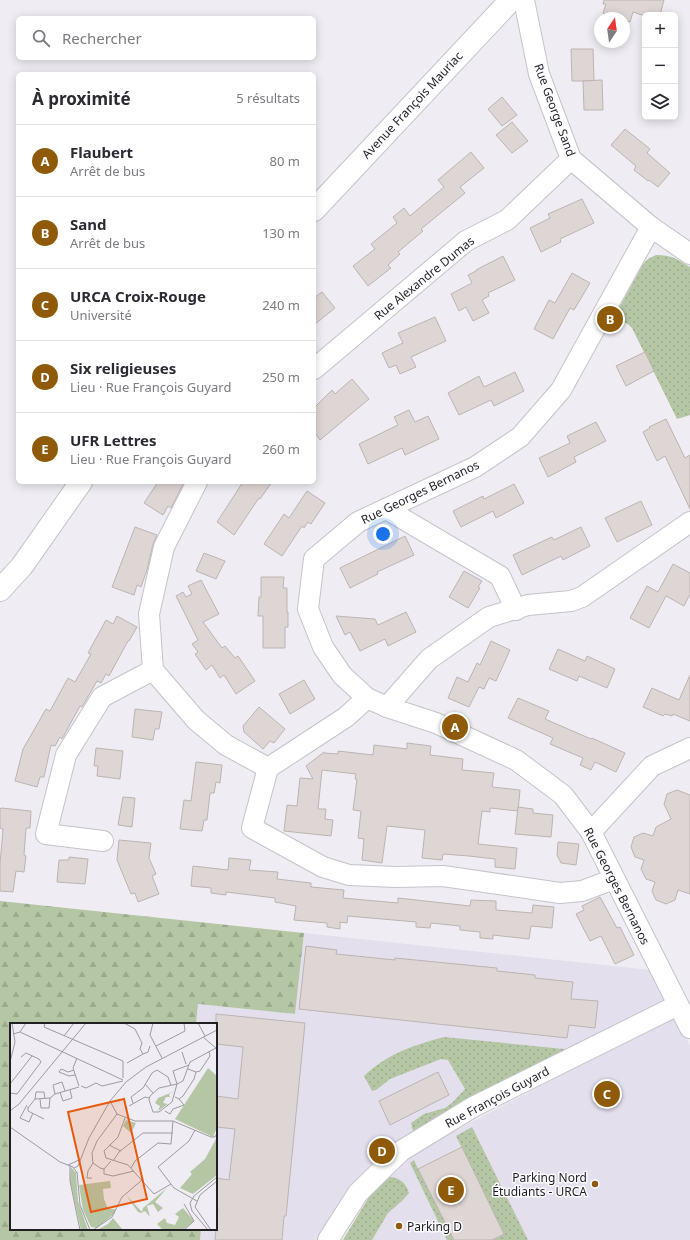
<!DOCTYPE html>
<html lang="fr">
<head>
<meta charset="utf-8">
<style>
	:root { --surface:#fff; --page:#f7f7f7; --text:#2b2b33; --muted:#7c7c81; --line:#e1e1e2; --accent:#8f5b0b }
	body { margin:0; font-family:"Noto Sans",sans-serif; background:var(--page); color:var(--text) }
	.controls { position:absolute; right:12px; top:12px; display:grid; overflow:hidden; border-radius:6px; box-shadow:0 2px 10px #0003 }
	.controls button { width:36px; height:36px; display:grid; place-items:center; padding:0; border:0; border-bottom:1px solid var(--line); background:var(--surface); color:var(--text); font:20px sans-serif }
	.compass { position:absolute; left:594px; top:12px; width:36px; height:36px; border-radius:50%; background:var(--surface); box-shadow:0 2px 10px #0003; rotate:13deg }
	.you { position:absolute; left:383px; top:534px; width:14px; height:14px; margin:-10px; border:3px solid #fff; border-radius:50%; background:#1a73e8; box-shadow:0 0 0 6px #1a73e833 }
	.badge { display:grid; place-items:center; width:26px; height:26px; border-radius:50%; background:var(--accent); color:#fff; font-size:13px; font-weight:700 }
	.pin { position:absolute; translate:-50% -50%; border:2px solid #fff; box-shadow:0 1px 4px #0006 }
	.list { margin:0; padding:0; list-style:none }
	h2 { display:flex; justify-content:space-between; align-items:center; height:52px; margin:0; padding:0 16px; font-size:17px }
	h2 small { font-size:13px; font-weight:400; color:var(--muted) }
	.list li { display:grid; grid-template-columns:26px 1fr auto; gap:12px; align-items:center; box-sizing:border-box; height:72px; padding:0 16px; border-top:1px solid var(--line) }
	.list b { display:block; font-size:15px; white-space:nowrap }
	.list p { margin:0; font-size:13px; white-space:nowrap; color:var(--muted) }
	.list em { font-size:13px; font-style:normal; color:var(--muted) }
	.icon { flex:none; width:22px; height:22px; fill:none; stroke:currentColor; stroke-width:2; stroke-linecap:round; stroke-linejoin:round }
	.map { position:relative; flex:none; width:690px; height:1240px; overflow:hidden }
	.search { position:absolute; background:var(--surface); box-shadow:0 2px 10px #0003; left:16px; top:16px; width:300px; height:44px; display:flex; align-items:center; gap:10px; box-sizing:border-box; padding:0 14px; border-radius:6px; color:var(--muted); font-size:15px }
	.panel { position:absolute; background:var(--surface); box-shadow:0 2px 10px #0003; left:16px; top:72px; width:300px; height:412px; border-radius:6px }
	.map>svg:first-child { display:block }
	.built { fill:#e3dfed }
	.green { fill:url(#green-dots) }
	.forest { fill:url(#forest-firs) }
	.building { fill:#ded6d4; stroke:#bbb4b2 }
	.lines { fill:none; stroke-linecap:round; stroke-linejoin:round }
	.street-casing { stroke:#c5c3ca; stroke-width:22 }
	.secondary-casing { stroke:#c5c3ca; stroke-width:24 }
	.street { stroke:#fff; stroke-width:20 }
	.secondary { stroke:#fff; stroke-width:22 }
	.poi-dot { fill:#8f5b0b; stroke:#fcfbff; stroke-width:1.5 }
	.labels { text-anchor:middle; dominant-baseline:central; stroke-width:3; stroke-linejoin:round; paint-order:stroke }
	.street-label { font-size:12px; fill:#201f22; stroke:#fcfbff }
	.poi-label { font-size:12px; fill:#201f22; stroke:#fcfbff; text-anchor:end }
	.inset-road { fill:none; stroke:#9c9b9f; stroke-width:1 }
	.view { fill:#e8590c; fill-opacity:0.15; stroke:#e8590c; stroke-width:2 }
	.inset-edge { fill:none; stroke:#201f22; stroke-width:2 }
</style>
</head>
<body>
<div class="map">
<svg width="690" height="1240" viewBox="0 0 690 1240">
	<defs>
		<pattern id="green-dots" width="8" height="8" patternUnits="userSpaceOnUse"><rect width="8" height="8" fill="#b5c6a4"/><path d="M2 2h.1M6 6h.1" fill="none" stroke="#9baa8d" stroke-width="1.8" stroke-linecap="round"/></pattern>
		<pattern id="forest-firs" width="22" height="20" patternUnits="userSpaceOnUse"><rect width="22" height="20" fill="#b5c6a4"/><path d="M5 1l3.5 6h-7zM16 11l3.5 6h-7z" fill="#9baa8d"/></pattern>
	</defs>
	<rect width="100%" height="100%" fill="#efedf3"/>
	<!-- built -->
	<g class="built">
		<polygon points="304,933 651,970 667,1001 414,1132 323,1240 200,1240 201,1229 216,1229 216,1024 196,1024 198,1004 295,1014"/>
		<polygon points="675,1015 690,1046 690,1240 343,1240 369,1197 384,1178 408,1158 432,1143"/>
	</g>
	<!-- green -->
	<g class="green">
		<path d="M656,255c16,0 21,4 34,12v148l-13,4 -45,-91c-7,-8 -14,-8 -22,-3l33,-61 5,-5z"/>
		<path d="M444,1037l120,12 12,2 -162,81 -2,-4 -1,-5 13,-9 21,-6 8,-6 12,-13 -17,-29 -7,-1 -51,20 -14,11 -4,1 -8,-15c23,-22 50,-31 80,-39z"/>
		<polygon points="472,1127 528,1240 492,1240 504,1234 456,1136"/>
		<polygon points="414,1160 418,1169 454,1240 447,1240 410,1163"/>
		<path d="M386,1176c12,2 19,4 23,17l-6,7 -15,13 -16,27h-29l26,-43z"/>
	</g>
	<!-- forest -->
	<polygon class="forest" points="0,901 304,933 295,1014 198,1004 196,1024 11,1024 11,1229 201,1229 200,1240 0,1240"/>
	<!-- building -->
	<g class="building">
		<polygon points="604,0 664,0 660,15 642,15 633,12 630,22 624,20 624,18 618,18 603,13 606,4 603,4"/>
		<polygon points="571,49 593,49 594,81 572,81"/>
		<polygon points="602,80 603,110 584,110 583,81"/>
		<polygon points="502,97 517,115 502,126 488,109"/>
		<polygon points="512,122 528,141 512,153 496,135"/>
		<polygon points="625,129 650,149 647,153 670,173 658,187 649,180 648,181 634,170 636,166 611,145"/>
		<polygon points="471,152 484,168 460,187 465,193 421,229 423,231 398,252 400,254 388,265 391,268 368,286 353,266 375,249 371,244 397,223 393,217 404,208 410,216 444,187 438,180"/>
		<polygon points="582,199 594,223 560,239 561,242 541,252 530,228 550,218 548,214"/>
		<polygon points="503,256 515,280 488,293 489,296 482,300 489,313 473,321 466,307 459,311 451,294 472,283 468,275 476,271 476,270"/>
		<polygon points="572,273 590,283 574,310 570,308 553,339 534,329 549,300 555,303"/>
		<polygon points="322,292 335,308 314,325 314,298"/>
		<polygon points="435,317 446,341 411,357 416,367 400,374 396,365 389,368 382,353 403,343 398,333"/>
		<polygon points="645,352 654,371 626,386 616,366"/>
		<polygon points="515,372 524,391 494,406 491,400 459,415 448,393 479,376 484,387"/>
		<polygon points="352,379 369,399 320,440 314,431 314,408 332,390 335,394"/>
		<polygon points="409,410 415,422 428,416 439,439 405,455 402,448 368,464 359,444 398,425 394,417"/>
		<polygon points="666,419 685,458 690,455 690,509 665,456 657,461 643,432 650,428 649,427"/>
		<polygon points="596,422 606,441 574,457 576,462 548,477 539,458 570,443 567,436"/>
		<polygon points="158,482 184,482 171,508 168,506 163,515 144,503"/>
		<polygon points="243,482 272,482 260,499 259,498 234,535 217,522"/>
		<polygon points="514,484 524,503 496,518 493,511 461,527 453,511 483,496 484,499"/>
		<polygon points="307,491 325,503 311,524 308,522 304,528 302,526 282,556 264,544 284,514 289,518"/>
		<polygon points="641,501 652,525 617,542 605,518"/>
		<polygon points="135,527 157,535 153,544 147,570 141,587 137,585 134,595 112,587"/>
		<polygon points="581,527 590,546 563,560 561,556 522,575 513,555 552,537 554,540"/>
		<polygon points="405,536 414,555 377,572 378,574 350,588 340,568"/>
		<polygon points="204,553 225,561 216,579 196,571"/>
		<polygon points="673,564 690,573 690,594 684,606 666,596 649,628 630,618 647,586 658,592"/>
		<polygon points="464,571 482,581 478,587 480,588 468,608 449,597"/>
		<polygon points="261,577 284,577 283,588 287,588 287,612 288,612 288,627 285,627 285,648 263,648 263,616 258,616 259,597 261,597"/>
		<polygon points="201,580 219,614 203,622 222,648 225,646 235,658 238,656 255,681 236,694 224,675 220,678 212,665 206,670 195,654 198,652 192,644 198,640 176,596 183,592 186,597 192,594 188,586"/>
		<polygon points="406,612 416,632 388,646 385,639 360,651 350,632 345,635 336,616 375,619 378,625"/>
		<polygon points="117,616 137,627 129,641 128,641 109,676 106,674 101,683 97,681 82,707 80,706 62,739 60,737 55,746 51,745 44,777 40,777 37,787 15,781 23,749 46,709 50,711 68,678 75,682 91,654 88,653 106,620 113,624"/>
		<polygon points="491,641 510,650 496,681 489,678 484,689 479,687 469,707 448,698 457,677 468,682 477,663 480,665"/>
		<polygon points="558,649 585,661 587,656 615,669 607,688 579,676 577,681 549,669"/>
		<polygon points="690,675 690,721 673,714 672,716 665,714 663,716 643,707 652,688 679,700"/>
		<polygon points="304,680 315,699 290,714 279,694"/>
		<polygon points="518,698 549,711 545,719 591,739 592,738 625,753 616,772 595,762 591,770 580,765 583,758 550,744 553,738 508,718"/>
		<polygon points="259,707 285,729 274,743 270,741 263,749 244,732 243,726"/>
		<polygon points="135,709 162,712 159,729 155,729 153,740 132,737"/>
		<polygon points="407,743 431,746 430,755 463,759 462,770 494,773 492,787 520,790 518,811 490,808 490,812 482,811 478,844 517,848 515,869 495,867 495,859 469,856 443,854 442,860 422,858 425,830 387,826 382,863 362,860 364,839 358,838 361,811 353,810 357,779 355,779 356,774 322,770 318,809 326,809 325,819 333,820 331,836 284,831 287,805 297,806 300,778 313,779 306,766 324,752 324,753 338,754 338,751 373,755 374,745 407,749"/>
		<polygon points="96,748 123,751 120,779 97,776 98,766 94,766"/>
		<polygon points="196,762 222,765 220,783 216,782 214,793 210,793 207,820 204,820 202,831 180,829 184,800 191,801"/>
		<polygon points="677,790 690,795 690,894 678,890 675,900 666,904 656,900 652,891 655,882 646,879 641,869 644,860 635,857 631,847 634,837 643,833 653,836 656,827 671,819 664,804 667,794"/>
		<polygon points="123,797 135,798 132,827 118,825"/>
		<polygon points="518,807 533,809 533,813 553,815 551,837 515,834"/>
		<polygon points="1,808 31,811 30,828 26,828 24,855 26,856 24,872 16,871 13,892 0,891 0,864 3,829 0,828 0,809"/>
		<polygon points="119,840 151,843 149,858 156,874 152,876 159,894 138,902 135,893 131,894 117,860"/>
		<polygon points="558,842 579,844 576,865 561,863 557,855"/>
		<polygon points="69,857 88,859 85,884 57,882 59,860 69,860"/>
		<polygon points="229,858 251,860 249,870 278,872 277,879 311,883 311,887 344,890 343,898 398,903 398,898 470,906 471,900 496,901 496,910 532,913 533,905 554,907 552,928 531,926 529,939 493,935 493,939 480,938 480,932 460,930 460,926 431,923 430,928 416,927 416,922 348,916 347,923 340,922 340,929 327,927 327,923 294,920 296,906 275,902 275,898 226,892 226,895 211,893 211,888 191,886 193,866 228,870"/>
		<polygon points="600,897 617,928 620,927 634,955 615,964 601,936 590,941 576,914 584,910 582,906"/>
		<polygon points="306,946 337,950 336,954 395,960 395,958 497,968 497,971 535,975 535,978 573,982 571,999 598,1001 595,1028 569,1025 567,1038 299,1009"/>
		<polygon points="216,1014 305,1023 286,1216 284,1216 282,1240 215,1240 218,1209 216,1209 216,1178 229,1180 235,1129 216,1127 216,1096 238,1099 243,1047 216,1044"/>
		<polygon points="438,1072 449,1095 390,1125 379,1101"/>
		<polygon points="462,1147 504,1234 492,1240 454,1240 418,1169"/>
	</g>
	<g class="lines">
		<defs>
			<g id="street">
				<polyline points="524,0 539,74 571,159 651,227 690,254"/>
				<polyline points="651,227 561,390 520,437 475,467 358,522 314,559 308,609 323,647 342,675 367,698 387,707 436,723 516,760 563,795 591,832 690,1028"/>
				<polyline points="314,369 466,241 507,220 571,159"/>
				<polyline points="197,482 164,547 149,614 153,670 196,720 226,745 268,768 346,717 367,698"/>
				<polyline points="386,509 500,576 516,610"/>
				<polyline points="387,707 429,659 489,617 528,605 571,601 582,597 690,522"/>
				<polyline points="268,768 252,828 323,867 349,875 396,877 443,876 560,893 582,891 614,879"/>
				<polyline points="591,832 652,766 690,748"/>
				<polyline points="103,841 46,834 66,755 102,697 153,670"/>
				<polyline points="328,1240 358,1193 401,1151 473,1107 678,1005"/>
			</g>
			<g id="secondary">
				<polyline points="314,210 511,0"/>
				<polyline points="0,590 22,566 81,482"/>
			</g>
		</defs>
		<!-- street casing -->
		<use href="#street" class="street-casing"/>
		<!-- secondary casing -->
		<use href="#secondary" class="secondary-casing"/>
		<!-- street -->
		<use href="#street" class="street"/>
		<!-- secondary -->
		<use href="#secondary" class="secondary"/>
	</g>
	<!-- markers -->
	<g class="poi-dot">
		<circle cx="595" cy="1184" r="4"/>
		<circle cx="399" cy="1226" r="4"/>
	</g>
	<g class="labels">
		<!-- street labels -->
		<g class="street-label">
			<text transform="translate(412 105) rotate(-47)">Avenue François Mauriac</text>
			<text transform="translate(555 110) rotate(70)">Rue George Sand</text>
			<text transform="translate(424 278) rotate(-39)">Rue Alexandre Dumas</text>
			<text transform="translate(420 492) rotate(-26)">Rue Georges Bernanos</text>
			<text transform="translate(617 886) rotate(63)">Rue Georges Bernanos</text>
			<text transform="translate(497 1097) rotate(-28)">Rue François Guyard</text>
		</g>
		<!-- poi labels -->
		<g class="poi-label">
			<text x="587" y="1177">Parking Nord<tspan x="587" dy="14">Étudiants - URCA</tspan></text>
			<text x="407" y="1226" text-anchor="start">Parking D</text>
		</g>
	</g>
	<!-- overview -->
	<g transform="translate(10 1023)">
		<rect width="207" height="207" fill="#efedf3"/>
		<path d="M165,68l-6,3 1,3h-4l-3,6 5,1 -10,7 2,-5 -5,-3 3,-5zM116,97l10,3 -5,10 -8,-7zM207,114v38l-24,19 -13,-6 12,-14 -2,-2 15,-13zM61,144l5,6 2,28 10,29h-7l-11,-50zM157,165l-12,14 8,6 -5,4 -5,-8 -6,2 3,11 -5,-6 -4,2 -3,-1 -12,-17 16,17 1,-4zM173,185l11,13 -11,9h-20l-6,-6 8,-6 2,5 8,2 4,-8 -4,-3z" fill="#b5c6a4"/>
		<path d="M100,158l1,7 -8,1 1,10 4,10h7v4l-18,15 -6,-1 -8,-17 -4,-25z" fill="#b5c6a4"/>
		<path d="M198,45l9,8v52l-4,9 -38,-18z" fill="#b5c6a4"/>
		<path d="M103,195l10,12h-26l11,-6z" fill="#b5c6a4"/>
		<path class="inset-road" d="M35,0l-1,4 79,34v17M114,0l11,6 7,14M143,0l-3,12 12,23M188,0l7,13M10,9l103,48M3,11l7,-2 6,-9M54,13l10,-13M193,14l14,12M132,20l-2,6 3,5 5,-2 2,-6M146,23l29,-15 -1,-8M172,29l4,12M67,35l-4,10 6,18M0,39l5,-20 -3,-19M117,40l16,-9M179,42l-16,6 4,13 -5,18 -13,10h-6l-4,-12 1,-4 9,-8 18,-4 6,-3 7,-19 26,-14M64,47l-6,2 -7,-3 -2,3 10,4 6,-1M186,49l4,-1 10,-15 -1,-5M0,61l22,-28M135,61l8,9M71,63l5,2 10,-5 6,3 21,-5M50,69l3,9 9,-3 -2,-8M0,70l7,1 24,-32 -2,-3 -13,-6 -5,4M45,71l-2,-9 9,-3 3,9M165,74l4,2 4,-3 11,-17 2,-7 -8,-3M25,76l1,-7h8l1,7M30,76l1,9h8l1,-10M100,78l7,13 18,7h38l38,16h4l2,-4M123,80l-2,-6 12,-9 9,-15 5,-3 11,7 3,8M17,82l-7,13 9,4 4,-9M119,83l16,-9 4,1M18,84v4l16,8M18,85l7,-9 15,-1 5,-4 24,-7M0,88l9,-7 67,-81M155,88l5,3 3,-5 11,-4 -5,-6M115,95l-7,19 -14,14 2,7 22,7 26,29 17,-10M0,104l50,35 13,5 4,6M185,107l-6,11 -31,26 16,21 23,13M161,121l2,-23M99,122l12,6M101,138l-7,8 -4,-1 -7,-5 -1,-10 5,-12 20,-27M103,138l6,-9 24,-19h30M58,142l11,-5M60,143v15l10,49M64,145l4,-2 11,-28 21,-37 16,-19 20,-15 71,-37M121,145l4,-7 23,-18 13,1M94,146v5l9,2 21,-5M67,149l3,33 10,25M82,155h-5l1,-7 5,-8M83,207l19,-13 10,-20 20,-17M174,207l10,-9 -10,-17M198,207l-16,-19 -2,-8 4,-7 23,-19M201,207l-16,-23 5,-12 17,-14"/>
		<path class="view" d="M114,76l23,100 -56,13 -23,-100z"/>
		<rect width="207" height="207" class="inset-edge"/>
	</g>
</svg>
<div class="controls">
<button>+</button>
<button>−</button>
<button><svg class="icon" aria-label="layers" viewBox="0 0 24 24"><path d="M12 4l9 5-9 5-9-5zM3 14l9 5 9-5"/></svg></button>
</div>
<svg class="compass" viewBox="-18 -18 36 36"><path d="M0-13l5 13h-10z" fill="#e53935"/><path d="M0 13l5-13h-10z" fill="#7c7c81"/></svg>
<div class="you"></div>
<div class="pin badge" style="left:455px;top:727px">A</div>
<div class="pin badge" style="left:610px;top:319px">B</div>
<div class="pin badge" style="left:607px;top:1094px">C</div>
<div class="pin badge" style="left:382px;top:1151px">D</div>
<div class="pin badge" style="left:451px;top:1190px">E</div>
<div class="search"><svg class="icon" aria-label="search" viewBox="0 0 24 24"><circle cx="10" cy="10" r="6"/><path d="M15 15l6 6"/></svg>Rechercher</div>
<section class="panel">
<h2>À proximité<small>5 résultats</small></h2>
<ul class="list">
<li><span class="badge">A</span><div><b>Flaubert</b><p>Arrêt de bus</p></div><em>80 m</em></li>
<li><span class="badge">B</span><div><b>Sand</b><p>Arrêt de bus</p></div><em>130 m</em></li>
<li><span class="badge">C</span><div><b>URCA Croix-Rouge</b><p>Université</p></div><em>240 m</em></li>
<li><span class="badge">D</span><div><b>Six religieuses</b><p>Lieu · Rue François Guyard</p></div><em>250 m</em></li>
<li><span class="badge">E</span><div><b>UFR Lettres</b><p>Lieu · Rue François Guyard</p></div><em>260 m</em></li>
</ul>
</section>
</div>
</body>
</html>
